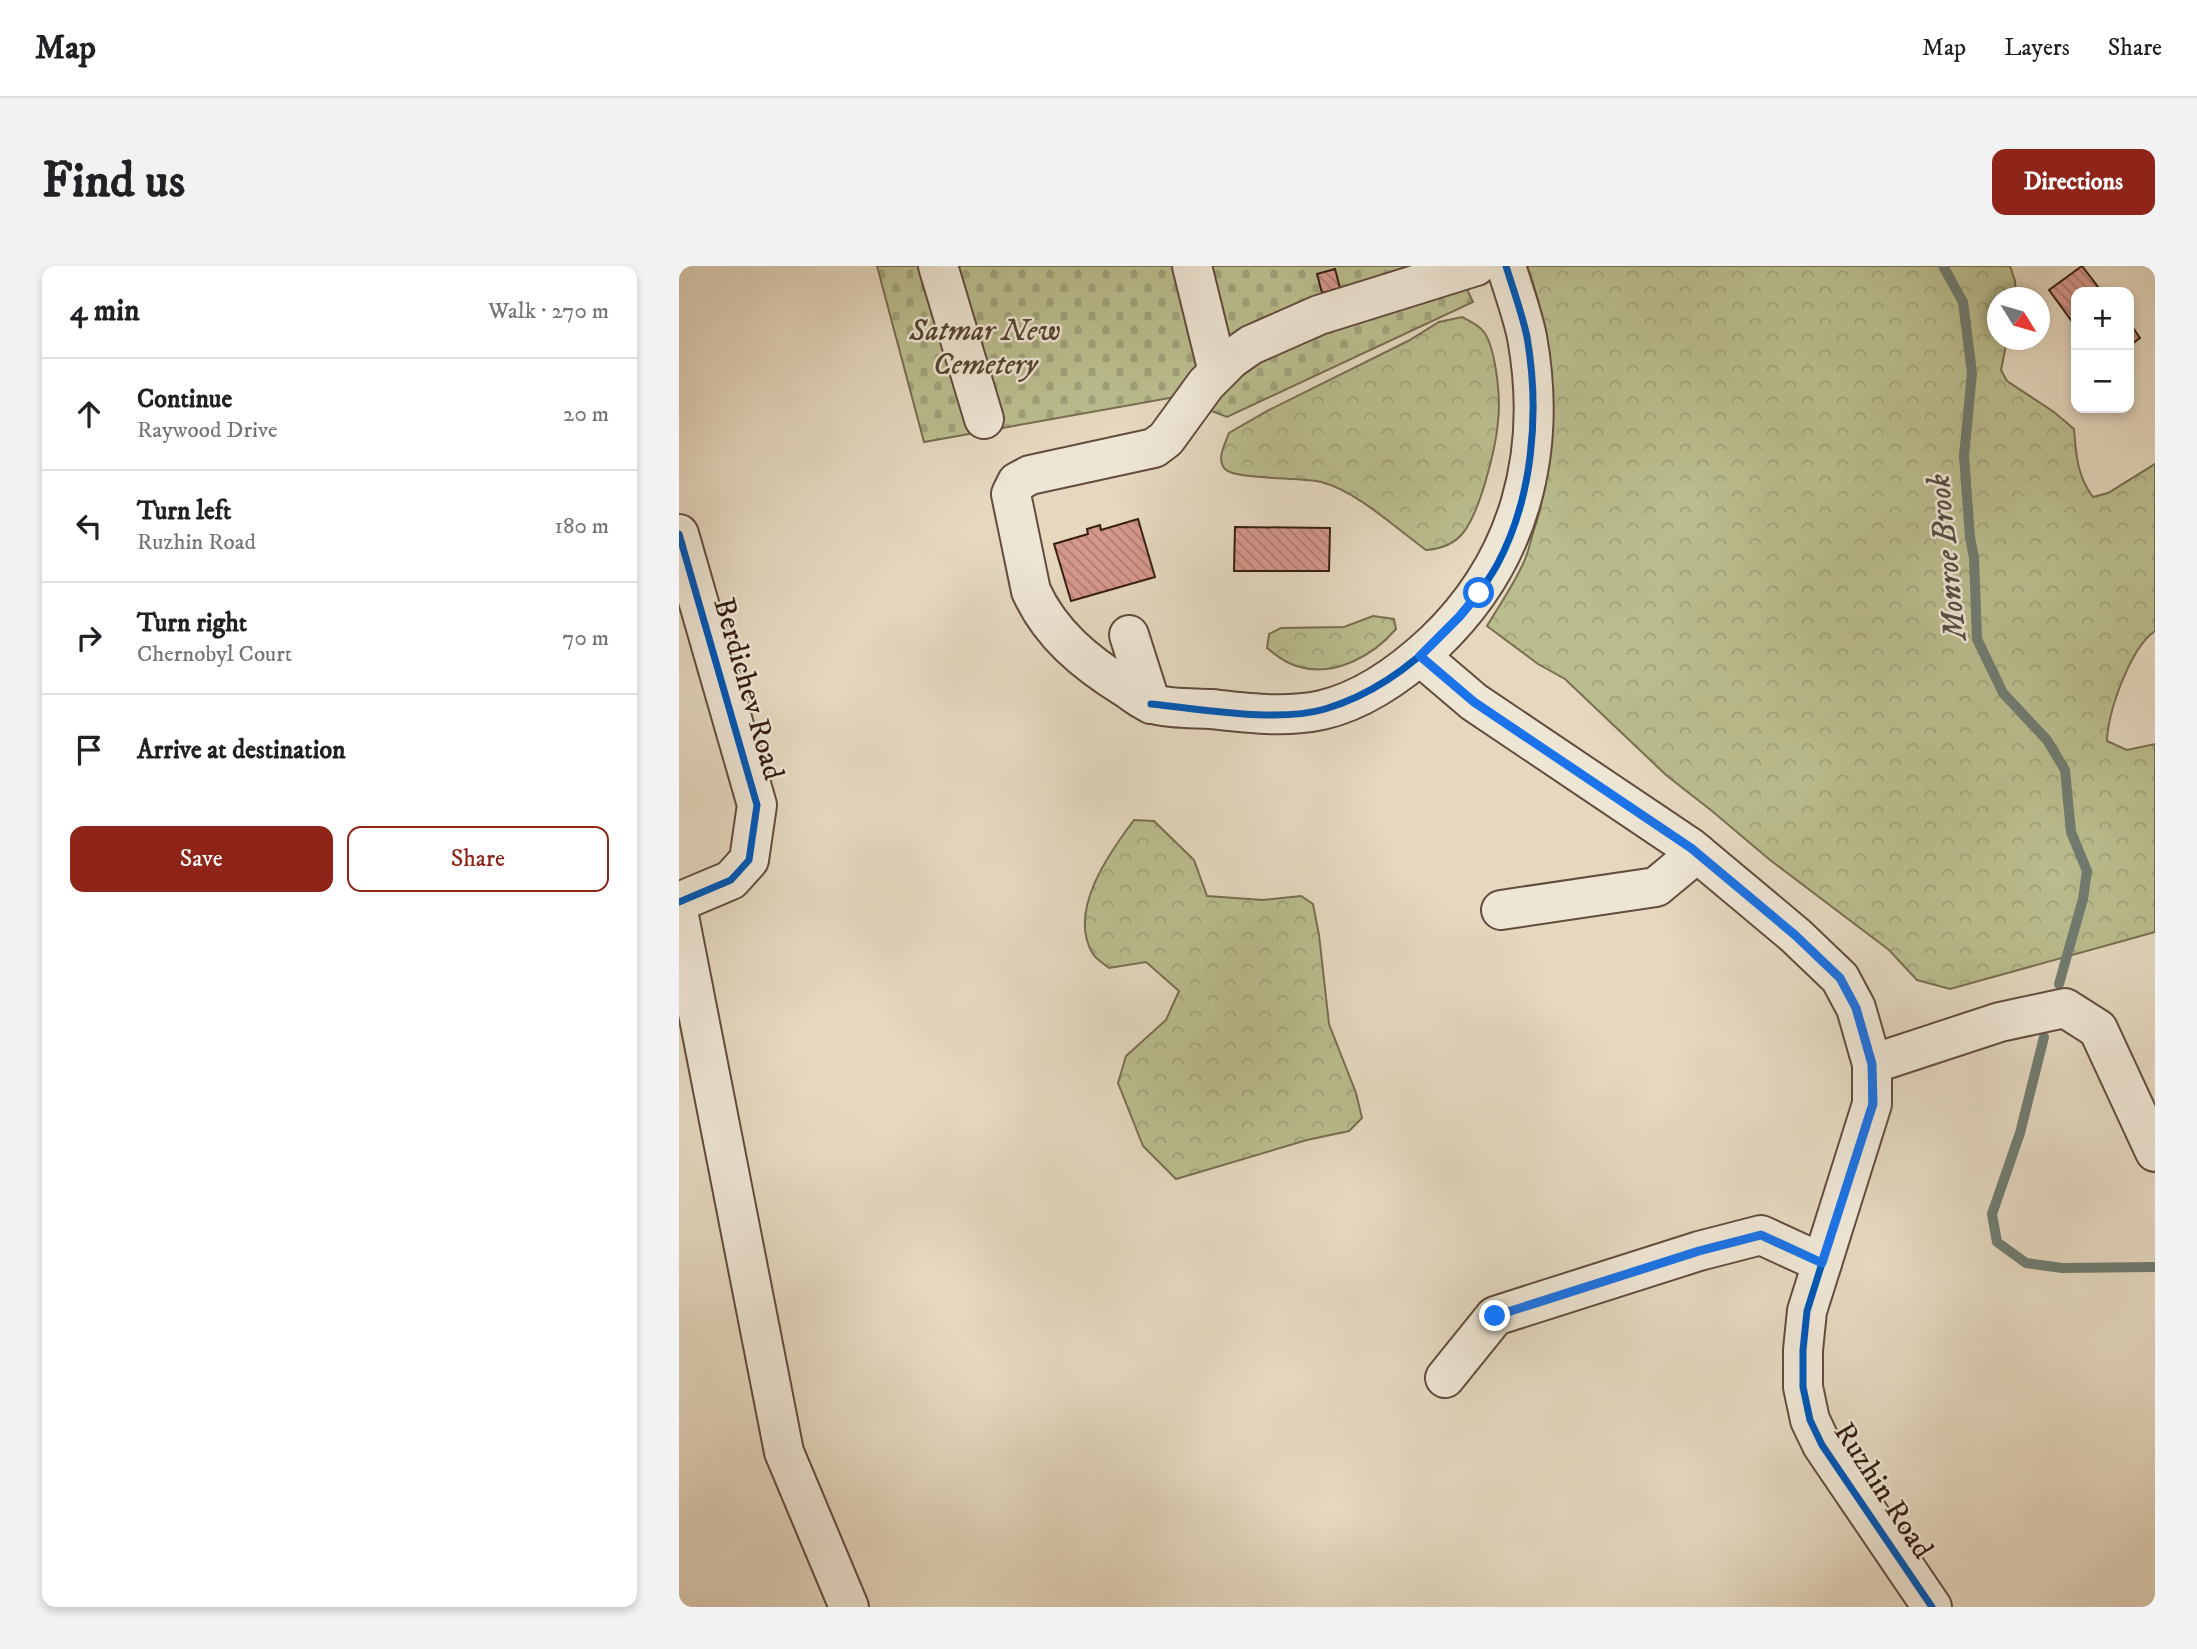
<!DOCTYPE html>
<html lang="en">
<head>
<meta charset="utf-8">
<style>
	:root { --surface:#fff; --page:#f2f2f2; --text:#202124; --muted:#757577; --line:#e0e0e0; --accent:#8f2418 }
	body { margin:0; font-family:"IM FELL DW Pica",serif; background:var(--page); color:var(--text) }
	.controls { position:absolute; right:21px; top:21px; display:grid; overflow:hidden; border-radius:14px; box-shadow:0 4px 10px #0003 }
	.controls button { width:63px; height:63px; display:grid; place-items:center; padding:0; border:0; border-bottom:2px solid var(--line); background:var(--surface); color:var(--text); font:35px sans-serif }
	.compass { position:absolute; left:1308px; top:21px; width:63px; height:63px; border-radius:50%; background:var(--surface); box-shadow:0 4px 10px #0003; rotate:127deg }
	.stop { position:absolute; width:21px; height:21px; margin:-16px; border:5px solid #1a73e8; border-radius:50%; background:#fff }
	.stop.end { background:#1a73e8; border-color:#fff; box-shadow:0 2px 7px #0008 }
	.list { margin:0; padding:0; list-style:none }
	h2 { display:flex; justify-content:space-between; align-items:center; height:91px; margin:0; padding:0 28px; font-size:30px }
	h2 small { font-size:23px; font-weight:400; color:var(--muted) }
	.list li { display:grid; grid-template-columns:46px 1fr auto; gap:21px; align-items:center; box-sizing:border-box; height:112px; padding:0 28px; border-top:2px solid var(--line) }
	.list b { display:block; font-size:26px; white-space:nowrap }
	.list p { margin:0; font-size:23px; white-space:nowrap; color:var(--muted) }
	.list em { font-size:23px; font-style:normal; color:var(--muted) }
	.actions { display:flex; gap:14px; padding:21px 28px }
	.actions a { flex:1; padding:16px 0; border:2px solid var(--accent); border-radius:14px; text-align:center; font-size:24px; color:var(--accent) }
	.actions .main { background:var(--accent); color:#fff }
	.icon { flex:none; width:38px; height:38px; fill:none; stroke:currentColor; stroke-width:2; stroke-linecap:round; stroke-linejoin:round }
	.map { position:relative; flex:none; width:1476px; height:1341px; overflow:hidden; border-radius:14px }
	header { display:flex; align-items:center; gap:42px; box-sizing:border-box; height:98px; padding:0 35px; background:var(--surface); border-bottom:2px solid var(--line) }
	header strong { font-size:33px }
	nav { display:flex; gap:38px; margin-inline-start:auto; font-size:24px }
	.intro { display:flex; align-items:center; justify-content:space-between; box-sizing:border-box; height:168px; padding:0 42px }
	h1 { margin:0; font-size:49px }
	.button { padding:18px 32px; border-radius:14px; background:var(--accent); color:#fff; font-size:24px; font-weight:700 }
	main { display:flex; gap:42px; padding:0 42px }
	aside { flex:1; background:var(--surface); border-radius:14px; box-shadow:0 4px 10px #0003 }
	.map>svg:first-child { display:block }
	.forest { fill:url(#forest-crowns); stroke:#786e50; stroke-width:2 }
	.cemetery { fill:url(#cemetery-stones); stroke:#786e50; stroke-width:2 }
	.lines { fill:none; stroke-linecap:round; stroke-linejoin:round }
	.stream { stroke:#707c71; stroke-width:10 }
	.building { fill:url(#building-back-hatch); stroke:#371e13; stroke-width:2 }
	.minor-casing { stroke:#624c3e; stroke-width:42 }
	.minor { stroke:#eee6d5; stroke-width:38 }
	.cycleway-casing { stroke:#eee6d5; stroke-width:11 }
	.cycleway { stroke:#0057b8; stroke-width:7 }
	.route { stroke:#1a73e8; stroke-width:9 }
	.labels { text-anchor:middle; dominant-baseline:central; stroke-width:5; stroke-linejoin:round; paint-order:stroke }
	.park-label { font-size:30px; font-style:italic; fill:#584632; stroke:#eee6d5 }
	.street-label { font-size:30px; fill:#371e13; stroke:#eee6d5 }
	.water-label { font-size:32px; font-style:italic; fill:#544d42; stroke:#eee6d5 }
</style>
</head>
<body>
<header>
<strong>Map</strong>
<nav><a>Map</a><a>Layers</a><a>Share</a></nav>
</header>
<div class="intro"><h1>Find us</h1><a class="button">Directions</a></div>
<main>
<aside>
<h2>4 min<small>Walk · 270 m</small></h2>
<ul class="list">
<li><svg class="icon" aria-label="ahead" viewBox="0 0 24 24"><path d="M12 20V5M6 11l6-6 6 6"/></svg><div><b>Continue</b><p>Raywood Drive</p></div><em>20 m</em></li>
<li><svg class="icon" aria-label="left" viewBox="0 0 24 24"><path d="M17 20v-9H6M10 6l-5 5 5 5"/></svg><div><b>Turn left</b><p>Ruzhin Road</p></div><em>180 m</em></li>
<li><svg class="icon" aria-label="right" viewBox="0 0 24 24"><path d="M7 20v-9h11M14 6l5 5-5 5"/></svg><div><b>Turn right</b><p>Chernobyl Court</p></div><em>70 m</em></li>
<li><svg class="icon" aria-label="arrive" viewBox="0 0 24 24"><path d="M6 21V4h12l-3 4 3 4H6"/></svg><div><b>Arrive at destination</b></div></li>
</ul>
<div class="actions"><a class="main">Save</a><a>Share</a></div>
</aside>
<div class="map">
<svg width="1476" height="1341" viewBox="0 0 1476 1341">
	<defs>
		<pattern id="forest-crowns" width="20" height="18" patternUnits="userSpaceOnUse" patternTransform="scale(1.75)"><rect width="20" height="18" fill="#babd8e"/><path d="M2 6a3 3 0 1 1 6 0M12 15a3 3 0 1 1 6 0" fill="none" stroke="#a0a27a"/></pattern>
		<pattern id="cemetery-stones" width="16" height="16" patternUnits="userSpaceOnUse" patternTransform="scale(1.75)"><rect width="16" height="16" fill="#babd8e"/><path d="M2 7V4a2 2 0 0 1 4 0v3zM10 15v-3a2 2 0 0 1 4 0v3z" fill="#a0a27a"/></pattern>
		<pattern id="building-back-hatch" width="6" height="6" patternUnits="userSpaceOnUse" patternTransform="scale(1.75)"><rect width="6" height="6" fill="#d6988d"/><path d="M-1 5l2 2M0 0l6 6M5-1l2 2" fill="none" stroke="#ae7b72"/></pattern>
	</defs>
	<rect width="100%" height="100%" fill="#e5d8bf"/>
	<filter id="stains"><feTurbulence type="fractalNoise" baseFrequency=".00286" numOctaves="4"/><feColorMatrix values="0 0 0 0 .2 0 0 0 0 .09 0 0 0 0 .02 0 0 0 .5 -.17"/></filter>
	<radialGradient id="worn" r=".72"><stop offset=".6" stop-color="#630" stop-opacity="0"/><stop offset="1" stop-color="#630" stop-opacity=".3"/></radialGradient>
	<!-- forest -->
	<g class="forest">
		<path d="M848,0h483l5,15 1,16 -19,1v42h10l-6,30 6,11 47,31 20,17c2,25 3,47 19,68l15,-4 47,-29v167c-25,17 -47,81 -48,110l20,9 28,-6v188l-205,57 -33,-9 -28,-30 -119,-90 -58,-49 -46,-36 -101,-96 -27,-15 -51,-38c12,-20 25,-39 35,-60 6,-11 8,-24 12,-36 27,-84 24,-181 -7,-264z"/>
		<path d="M783,51c8,4 17,8 22,15 12,17 17,67 14,89 -2,27 -18,91 -35,112 -9,11 -23,16 -37,17 -29,-21 -71,-60 -105,-68 -20,-5 -86,-2 -96,-13 -9,-10 0,-25 4,-36l40,-23 139,-69 31,-19z"/>
		<path d="M694,350l21,3 2,10c-22,26 -61,48 -96,38 -13,-3 -23,-11 -33,-19l2,-14 12,-6 63,-1z"/>
		<path d="M455,554l20,1 40,39 13,36 56,4 38,-4 12,8 6,31 10,89 27,69 6,25 -13,13 -42,9 -131,39 -33,-33 -25,-63 8,-27 40,-36 13,-29 -33,-29 -37,6c-5,-4 -13,-9 -16,-14 -26,-42 16,-101 41,-134z"/>
	</g>
	<!-- cemetery -->
	<polygon class="cemetery" points="198,0 777,0 794,36 548,151 496,131 245,176"/>
	<g class="lines">
		<!-- stream -->
		<g class="stream">
			<polyline points="1264,0 1284,36 1293,107 1285,190 1291,271 1295,292 1298,373 1324,427 1368,474 1386,504 1392,566 1408,605 1404,633 1380,718"/>
			<polyline points="1365,771 1341,867 1313,948 1318,976 1347,997 1383,1002 1476,1001"/>
		</g>
	</g>
	<!-- building -->
	<g class="building">
		<polygon points="1403,0 1423,26 1397,26 1397,61 1370,24"/>
		<polygon points="656,3 661,22 643,27 638,8"/>
		<polygon points="1450,56 1461,72 1450,80"/>
		<polygon points="459,253 476,311 392,335 375,278 409,268 408,263 421,259 422,264"/>
		<polygon points="556,261 651,262 650,305 555,305"/>
	</g>
	<g class="lines">
		<defs>
			<g id="minor">
				<polyline points="259,0 305,153"/>
				<polyline points="513,0 539,106"/>
				<path d="M797,0l-157,49 -68,30 -20,14 -25,25 -40,55 -12,9 -124,27 -13,7 -6,12 20,97c20,44 55,72 95,97 8,5 18,14 27,16 18,5 39,4 58,5 37,4 74,9 111,1 43,-10 81,-38 112,-67 86,-82 114,-190 93,-306 -5,-24 -14,-48 -21,-71"/>
				<polyline points="0,268 78,539 70,594 52,614 0,636"/>
				<polyline points="450,369 472,438"/>
				<polyline points="741,390 795,436 1012,582 1116,669 1161,712 1177,742 1193,798 1193,838 1128,1045 1124,1084 1124,1121 1131,1154 1143,1179 1253,1341"/>
				<polyline points="822,644 977,621 1018,587"/>
				<polyline points="0,650 105,1186 170,1341"/>
				<polyline points="1193,798 1321,756 1386,742 1419,763 1476,886"/>
				<polyline points="766,1112 816,1050 1020,985 1082,969 1143,997"/>
			</g>
		</defs>
		<!-- minor casing -->
		<use href="#minor" class="minor-casing"/>
		<!-- minor -->
		<use href="#minor" class="minor"/>
		<defs>
			<g id="cycleway">
				<polyline points="0,268 78,539 70,594 52,614 0,636"/>
				<polyline points="741,390 795,436 1012,582 1116,669 1161,712 1177,742 1193,798 1193,838 1128,1045 1124,1084 1124,1121 1131,1154 1143,1179 1253,1341"/>
				<path d="M472,438c51,5 126,19 174,5 47,-14 86,-42 120,-77 19,-20 38,-42 52,-67 36,-67 43,-153 30,-228 -5,-24 -14,-48 -21,-71"/>
			</g>
		</defs>
		<!-- cycleway casing -->
		<use href="#cycleway" class="cycleway-casing"/>
		<!-- cycleway -->
		<use href="#cycleway" class="cycleway"/>
	</g>
	<g class="lines">
		<!-- route -->
		<polyline class="route" points="800,327 780,351 741,390 795,436 1012,582 1116,669 1161,712 1177,742 1193,798 1194,838 1143,997 1082,969 1020,985 816,1050"/>
	</g>
	<g class="labels">
		<!-- park labels -->
		<g class="park-label">
			<text x="306" y="65">Satmar New<tspan x="306" dy="34">Cemetery</tspan></text>
		</g>
		<!-- street labels -->
		<g class="street-label">
			<text transform="translate(69 423) rotate(74)">Berdichev Road</text>
			<text transform="translate(1204 1225) rotate(57)">Ruzhin Road</text>
		</g>
		<!-- water labels -->
		<g class="water-label">
			<text transform="translate(1269 291) rotate(-96)">Monroe Brook</text>
		</g>
	</g>
	<rect width="100%" height="100%" filter="url(#stains)"/>
	<rect width="100%" height="100%" fill="url(#worn)"/>
</svg>
<div class="controls">
<button>+</button>
<button>−</button>
</div>
<svg class="compass" viewBox="-18 -18 36 36"><path d="M0-13l5 13h-10z" fill="#e53935"/><path d="M0 13l5-13h-10z" fill="#757577"/></svg>
<div class="stop" style="left:800px;top:327px"></div>
<div class="stop end" style="left:816px;top:1050px"></div>
</div>
</main>
</body>
</html>
